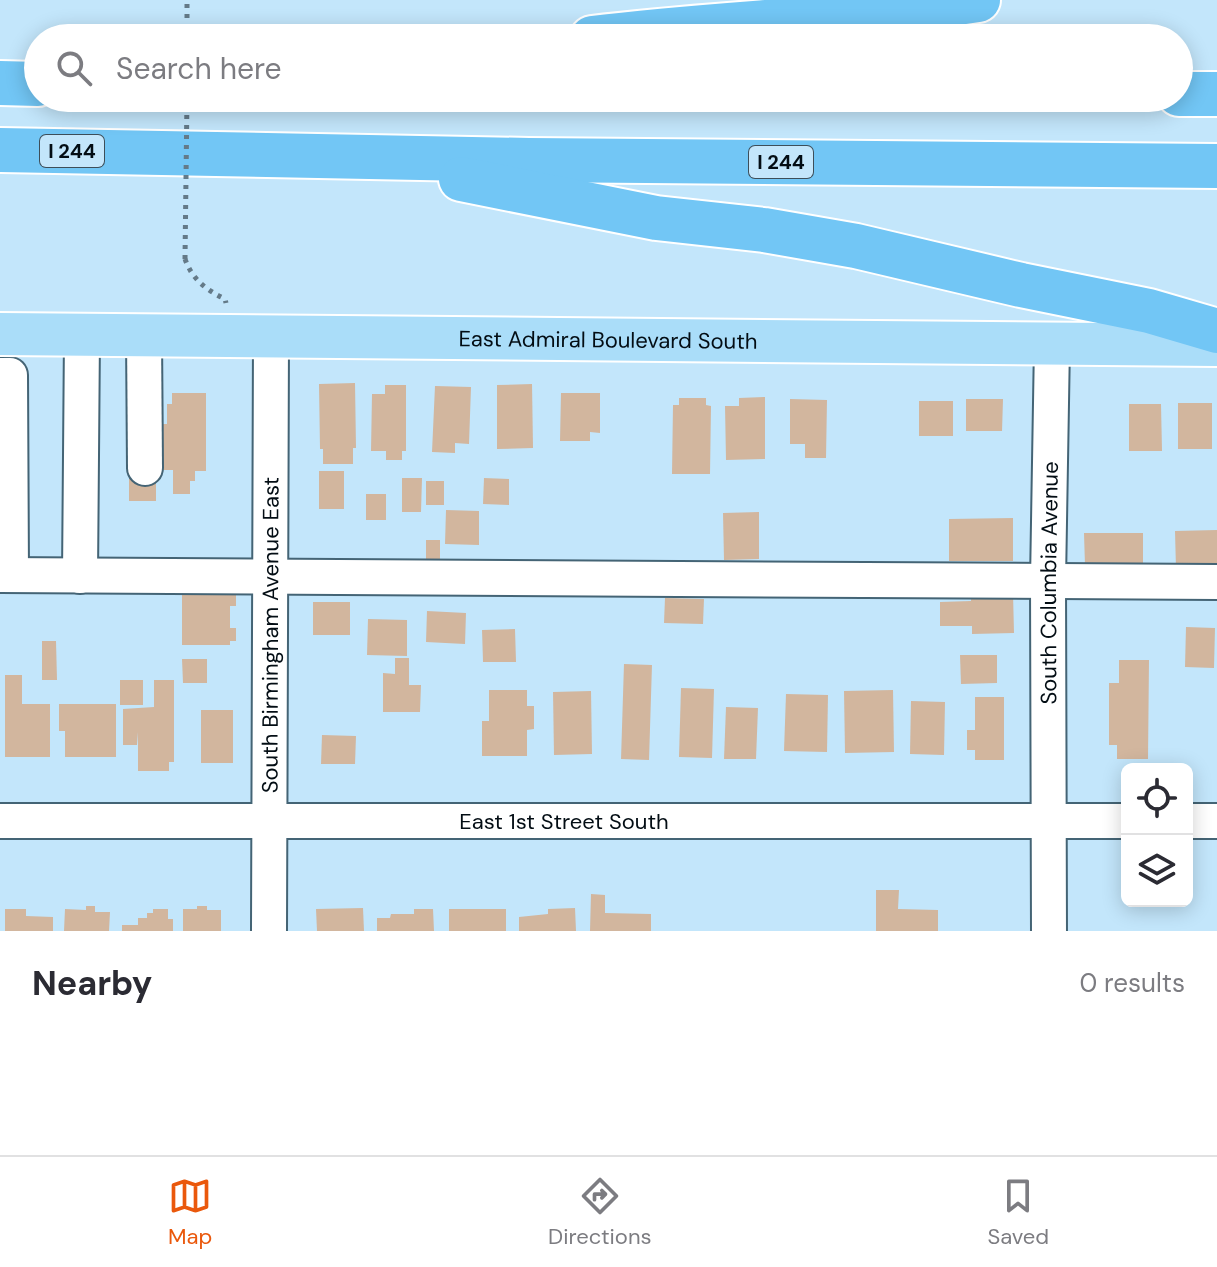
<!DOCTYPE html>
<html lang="en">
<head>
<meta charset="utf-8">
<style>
	:root { --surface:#fff; --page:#f7f7f7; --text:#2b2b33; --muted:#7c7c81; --line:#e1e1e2; --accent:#ea580c }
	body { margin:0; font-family:"DM Sans",sans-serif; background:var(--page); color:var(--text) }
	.controls { position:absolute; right:24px; bottom:24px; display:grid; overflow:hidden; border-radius:12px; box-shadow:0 4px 20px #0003 }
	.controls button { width:72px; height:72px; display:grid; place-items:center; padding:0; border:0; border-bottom:2px solid var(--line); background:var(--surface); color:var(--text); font:40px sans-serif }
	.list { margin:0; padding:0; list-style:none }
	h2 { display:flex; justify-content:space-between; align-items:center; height:104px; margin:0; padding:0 32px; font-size:34px }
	h2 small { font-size:26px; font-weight:400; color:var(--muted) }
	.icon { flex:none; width:44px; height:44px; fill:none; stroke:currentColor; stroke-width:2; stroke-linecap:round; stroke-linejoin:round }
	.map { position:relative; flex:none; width:1217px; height:931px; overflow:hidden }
	.search { position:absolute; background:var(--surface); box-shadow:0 4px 20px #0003; left:24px; right:24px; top:24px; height:88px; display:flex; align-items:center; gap:20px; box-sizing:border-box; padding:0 28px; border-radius:44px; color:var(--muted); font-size:30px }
	.sheet { height:224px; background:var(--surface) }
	nav { display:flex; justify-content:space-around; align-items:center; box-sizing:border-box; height:112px; border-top:2px solid var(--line); background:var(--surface); font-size:22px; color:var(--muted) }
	nav a { display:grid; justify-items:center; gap:4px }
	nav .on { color:var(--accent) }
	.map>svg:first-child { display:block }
	.building { fill:#d2b69e }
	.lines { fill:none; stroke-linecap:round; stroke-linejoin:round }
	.minor-casing { stroke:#446475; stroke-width:38 }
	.major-casing { stroke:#fff; stroke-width:46 }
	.highway-casing { stroke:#fff; stroke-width:48 }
	.path { stroke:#647a88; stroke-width:5; stroke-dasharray:4 6; stroke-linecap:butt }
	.minor { stroke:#fff; stroke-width:34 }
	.major { stroke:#aaddf9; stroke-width:42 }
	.highway { stroke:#72c6f5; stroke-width:44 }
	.path-bridge { stroke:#647a88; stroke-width:5; stroke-dasharray:4 6; stroke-linecap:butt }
	.labels { text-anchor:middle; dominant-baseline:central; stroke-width:7; stroke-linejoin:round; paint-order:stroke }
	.shield { fill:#c3e6fb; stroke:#3d4e59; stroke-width:2 }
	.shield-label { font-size:20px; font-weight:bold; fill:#030d14 }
	.street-label { font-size:22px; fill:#030d14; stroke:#c3e6fb }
</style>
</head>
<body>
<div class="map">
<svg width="1217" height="931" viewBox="0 0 1217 931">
	<rect width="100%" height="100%" fill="#c3e6fb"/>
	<!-- building -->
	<g class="building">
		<polygon points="355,383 356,448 353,448 353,464 323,464 323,449 320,449 319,384"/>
		<polygon points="532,384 533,448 497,449 497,385"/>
		<polygon points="385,385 406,385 406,451 402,451 402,460 386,460 386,451 371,451 372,394 385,394"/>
		<polygon points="435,386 471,387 469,444 455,443 455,453 432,452"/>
		<polygon points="172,393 206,393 206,471 195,471 195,481 190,481 190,494 173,494 173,470 159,470 159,424 167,424 167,404 172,404"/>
		<polygon points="561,393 600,393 600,433 590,432 590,441 560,441"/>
		<polygon points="765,397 765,459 726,460 725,406 739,406 739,398"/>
		<polygon points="679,398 706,398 706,405 711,406 710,474 672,474 673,405 679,405"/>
		<polygon points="790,399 827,400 826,458 805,458 805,444 790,444"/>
		<polygon points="966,399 1003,399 1002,431 966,431"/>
		<rect x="919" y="401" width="34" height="35"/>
		<rect x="1178" y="403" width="34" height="46"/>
		<polygon points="1129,404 1161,404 1162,451 1129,451"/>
		<rect x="319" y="471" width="25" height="38"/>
		<rect x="129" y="473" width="27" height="28"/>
		<polygon points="402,478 422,478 421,512 402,512"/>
		<polygon points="484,478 509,479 509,505 483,504"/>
		<rect x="426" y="481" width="18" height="24"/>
		<rect x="366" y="494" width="20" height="26"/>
		<polygon points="446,510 479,511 479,545 445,544"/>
		<polygon points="759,512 759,559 724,560 723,513"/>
		<polygon points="1013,518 1013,561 949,561 949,519"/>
		<polygon points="1217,530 1217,569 1176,569 1175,531"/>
		<polygon points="1084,533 1143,533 1143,565 1085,566"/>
		<rect x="426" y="540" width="14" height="23"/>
		<polygon points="182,591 230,591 230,594 236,594 236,606 230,606 230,628 236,628 236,641 230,641 230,645 182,645"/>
		<polygon points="971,593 1013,593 1014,633 972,634 972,626 940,626 940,602 971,601"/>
		<polygon points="665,598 704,599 703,624 664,623"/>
		<rect x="313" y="602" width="37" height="33"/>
		<polygon points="427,611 466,613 465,644 426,642"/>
		<polygon points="368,619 407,620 407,656 367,655"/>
		<polygon points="1186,627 1215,628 1214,668 1185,667"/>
		<polygon points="515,629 516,662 483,662 482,630"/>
		<polygon points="42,641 56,641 57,680 42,680"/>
		<polygon points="960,655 997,655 997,683 961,684"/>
		<polygon points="395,658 409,658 409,685 421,685 420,712 383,712 383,673 395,674"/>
		<polygon points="182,659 207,659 207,683 183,683"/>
		<polygon points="1119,660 1149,660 1148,759 1117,759 1117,745 1109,745 1109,683 1119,683"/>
		<polygon points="624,664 652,665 649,760 621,759"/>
		<polygon points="5,675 22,675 22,704 50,704 50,757 5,757"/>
		<rect x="120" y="680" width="23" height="25"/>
		<polygon points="154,680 174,680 174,762 169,762 169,771 138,771 138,732 137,745 123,745 123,709 154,707"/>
		<polygon points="681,688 714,689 712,758 679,757"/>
		<polygon points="489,690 527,690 527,706 534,706 534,729 527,730 527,756 482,756 482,721 489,721"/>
		<polygon points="893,690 894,752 845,753 844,691"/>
		<polygon points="591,691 592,754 554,755 553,692"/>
		<polygon points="786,694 828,695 827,752 784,751"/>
		<polygon points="975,697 1004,697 1004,760 975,760 975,750 967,750 967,730 975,730"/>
		<polygon points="911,701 945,702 944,755 910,754"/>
		<polygon points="59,704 116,704 116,757 65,757 65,731 59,731"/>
		<polygon points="726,707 758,708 756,759 724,759"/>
		<rect x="201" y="710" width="32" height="53"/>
		<polygon points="322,735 356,736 355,764 321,764"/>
		<polygon points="876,890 899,890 898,909 938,910 938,931 876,931"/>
		<polygon points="591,894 605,895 605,913 651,914 651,931 590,931"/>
		<polygon points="86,906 95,906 95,912 110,912 109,931 64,931 65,909 86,910"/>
		<polygon points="197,906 207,906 207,910 221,910 221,931 183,931 183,909 197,909"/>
		<polygon points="363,908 364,931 317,931 316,909"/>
		<polygon points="575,908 576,931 519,931 519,917 548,914 548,909"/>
		<polygon points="5,909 26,909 26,916 53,917 53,931 5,931"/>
		<polygon points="153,909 168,909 168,919 173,919 173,931 122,931 122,925 138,925 138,918 147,918 147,913 153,913"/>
		<polygon points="414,909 433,909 434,931 377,931 377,918 390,918 391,914 414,914"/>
		<rect x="449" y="909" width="57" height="22"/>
	</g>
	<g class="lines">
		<defs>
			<g id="minor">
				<polyline points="144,336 145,468"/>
				<polyline points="0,375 10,375 11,575"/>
				<polyline points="0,575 1217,582"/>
				<polyline points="80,576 82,335"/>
				<path id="s1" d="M0,821h1127"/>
				<polyline points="1187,821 1217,821"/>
				<path id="s2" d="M269,931l2,-594"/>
				<path id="s3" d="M1049,931l-1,-350 4,-237"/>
			</g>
			<g id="major">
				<path id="s4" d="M0,334l1217,11"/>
			</g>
			<g id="highway">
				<path d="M592,38c128,-16 258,-18 386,-38"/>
				<polyline points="0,83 38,84"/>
				<polyline points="1179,94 1217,94"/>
				<polyline points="0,150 529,160 1217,166"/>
				<polyline points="461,179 656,218 764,230 856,246 1021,285 1149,311 1217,331"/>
			</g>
		</defs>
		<!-- minor casing -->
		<use href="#minor" class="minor-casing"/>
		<!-- major casing -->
		<use href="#major" class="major-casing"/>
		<!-- highway casing -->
		<use href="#highway" class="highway-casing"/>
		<!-- path -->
		<g class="path">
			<polyline points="187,38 187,0"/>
			<path d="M185,259c7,20 21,31 40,40l1,4"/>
		</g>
		<!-- minor -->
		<use href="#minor" class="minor"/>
		<!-- major -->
		<use href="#major" class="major"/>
		<!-- highway -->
		<use href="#highway" class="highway"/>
		<!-- path-bridge -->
		<polyline class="path-bridge" points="185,259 187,98"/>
	</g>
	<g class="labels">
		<!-- shield labels -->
		<g class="shield">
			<rect x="40" y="135" width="64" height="32" rx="6"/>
			<rect x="749" y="146" width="64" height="32" rx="6"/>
		</g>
		<g class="shield-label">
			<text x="72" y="151">I 244</text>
			<text x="781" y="162">I 244</text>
		</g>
		<!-- street labels -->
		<g class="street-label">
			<text stroke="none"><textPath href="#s4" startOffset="608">East Admiral Boulevard South</textPath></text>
			<text stroke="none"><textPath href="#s3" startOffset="348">South Columbia Avenue</textPath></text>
			<text stroke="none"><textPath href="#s2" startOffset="296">South Birmingham Avenue East</textPath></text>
			<text stroke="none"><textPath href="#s1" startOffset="564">East 1st Street South</textPath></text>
		</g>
	</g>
</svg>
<div class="controls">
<button><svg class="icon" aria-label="locate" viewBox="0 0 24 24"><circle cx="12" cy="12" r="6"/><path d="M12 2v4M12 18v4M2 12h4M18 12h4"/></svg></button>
<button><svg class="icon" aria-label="layers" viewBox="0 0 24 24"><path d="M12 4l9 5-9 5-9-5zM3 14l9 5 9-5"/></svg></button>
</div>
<div class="search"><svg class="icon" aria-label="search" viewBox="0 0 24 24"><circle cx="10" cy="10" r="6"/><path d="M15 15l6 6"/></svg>Search here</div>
</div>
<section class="sheet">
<h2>Nearby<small>0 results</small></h2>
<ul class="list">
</ul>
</section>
<nav>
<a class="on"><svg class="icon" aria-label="map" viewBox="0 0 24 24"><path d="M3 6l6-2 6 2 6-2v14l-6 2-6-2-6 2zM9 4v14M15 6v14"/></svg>Map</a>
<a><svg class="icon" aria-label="directions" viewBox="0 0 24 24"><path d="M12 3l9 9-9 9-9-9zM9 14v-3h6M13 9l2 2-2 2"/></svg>Directions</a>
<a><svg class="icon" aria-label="saved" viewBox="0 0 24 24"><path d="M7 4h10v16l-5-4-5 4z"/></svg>Saved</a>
</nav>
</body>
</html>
